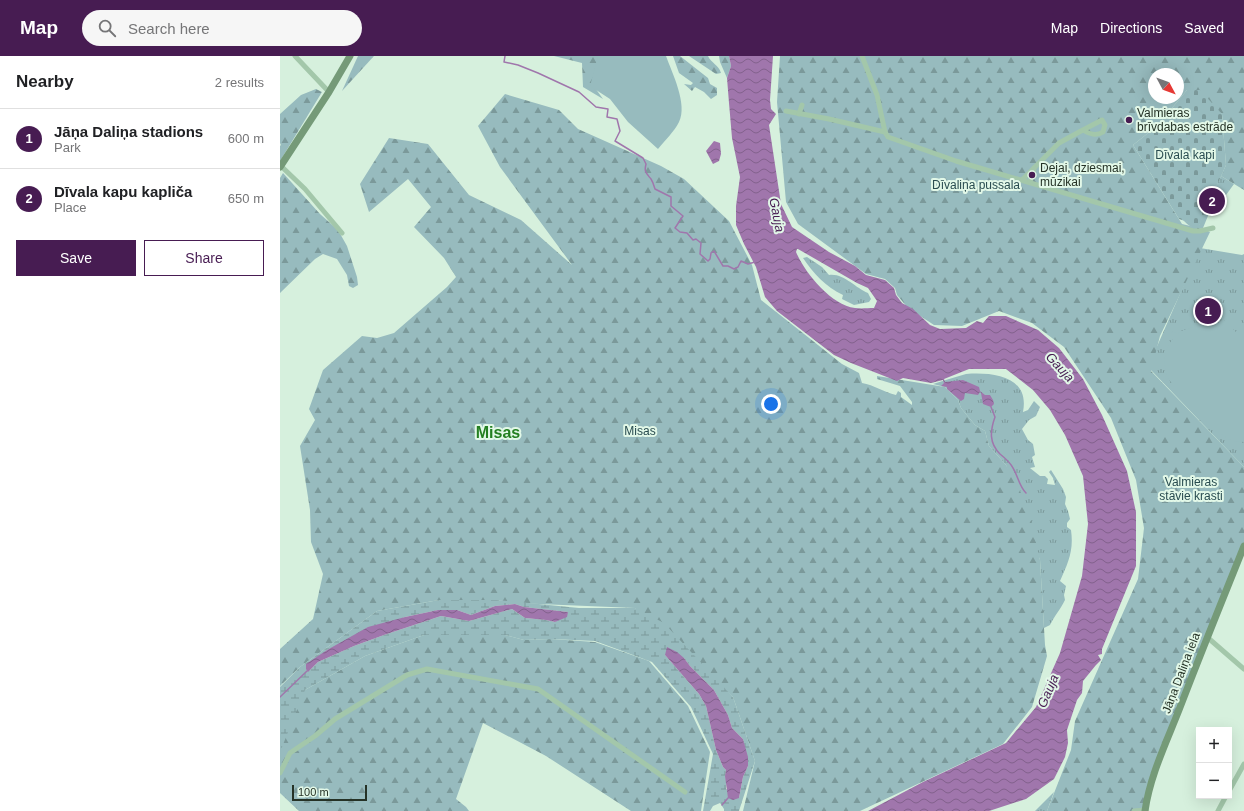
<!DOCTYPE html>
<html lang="en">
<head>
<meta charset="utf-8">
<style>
	:root { --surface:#fff; --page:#f6f6f6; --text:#202124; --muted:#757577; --line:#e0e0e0; --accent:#471c52 }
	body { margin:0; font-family:Helvetica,sans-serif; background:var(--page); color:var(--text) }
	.controls { position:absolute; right:12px; bottom:12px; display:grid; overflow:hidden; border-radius:0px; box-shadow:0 4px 16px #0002 }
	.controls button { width:36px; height:36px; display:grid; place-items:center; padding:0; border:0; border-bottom:1px solid var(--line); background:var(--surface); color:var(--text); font:20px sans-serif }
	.compass { position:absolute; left:868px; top:12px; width:36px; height:36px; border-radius:50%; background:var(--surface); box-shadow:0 4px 16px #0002; rotate:131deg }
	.scale { position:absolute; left:12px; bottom:10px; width:75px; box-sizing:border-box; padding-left:4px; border:2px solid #253226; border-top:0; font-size:11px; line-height:14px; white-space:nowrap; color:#253226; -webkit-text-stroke:3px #e2f8e8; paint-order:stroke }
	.you { position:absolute; left:491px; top:348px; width:14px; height:14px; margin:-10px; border:3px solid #fff; border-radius:50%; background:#1a73e8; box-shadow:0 0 0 6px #1a73e833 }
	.badge { display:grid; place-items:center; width:26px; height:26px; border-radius:50%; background:var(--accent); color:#fff; font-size:13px; font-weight:700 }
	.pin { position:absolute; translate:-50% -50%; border:2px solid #fff; box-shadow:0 1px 4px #0006 }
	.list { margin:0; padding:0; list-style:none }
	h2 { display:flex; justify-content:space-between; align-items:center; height:52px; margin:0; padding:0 16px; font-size:17px }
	h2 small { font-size:13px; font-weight:400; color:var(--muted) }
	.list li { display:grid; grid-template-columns:26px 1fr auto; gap:12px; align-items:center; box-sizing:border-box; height:60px; padding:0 16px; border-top:1px solid var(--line) }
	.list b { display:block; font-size:15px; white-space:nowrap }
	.list p { margin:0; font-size:13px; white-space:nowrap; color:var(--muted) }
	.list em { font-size:13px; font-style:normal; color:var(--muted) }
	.actions { display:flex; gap:8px; padding:12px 16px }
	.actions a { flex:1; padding:9px 0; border:1px solid var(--accent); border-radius:0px; text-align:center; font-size:14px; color:var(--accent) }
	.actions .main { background:var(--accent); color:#fff }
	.icon { flex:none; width:22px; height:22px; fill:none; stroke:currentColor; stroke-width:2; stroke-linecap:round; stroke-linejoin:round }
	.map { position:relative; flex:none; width:964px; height:755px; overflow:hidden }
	header { display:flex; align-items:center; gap:24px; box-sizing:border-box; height:56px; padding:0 20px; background:var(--accent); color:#fff }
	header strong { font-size:19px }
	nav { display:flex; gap:22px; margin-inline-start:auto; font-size:14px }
	.search { width:280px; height:36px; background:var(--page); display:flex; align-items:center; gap:10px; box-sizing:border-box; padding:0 14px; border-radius:22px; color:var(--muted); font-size:15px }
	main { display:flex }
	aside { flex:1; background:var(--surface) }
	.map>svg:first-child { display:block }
	.grass { fill:url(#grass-tufts) }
	.forest { fill:url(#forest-firs); fill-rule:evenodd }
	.wetland { fill:url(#wetland-marsh); fill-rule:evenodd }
	.cemetery { fill:url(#cemetery-stones) }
	.garden { fill:#97bbbe }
	.water { fill:url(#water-waves); fill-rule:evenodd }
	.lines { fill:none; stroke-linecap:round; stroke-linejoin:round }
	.stream { stroke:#a076ac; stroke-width:1.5 }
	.street { stroke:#a3c7aa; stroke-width:5 }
	.secondary { stroke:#759a78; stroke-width:7 }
	.poi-dot { fill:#471c52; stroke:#e2f8e8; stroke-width:1.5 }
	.labels { text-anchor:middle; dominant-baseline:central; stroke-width:4; stroke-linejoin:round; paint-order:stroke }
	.poi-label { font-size:12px; fill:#253226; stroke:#e2f8e8; text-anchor:start }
	.park-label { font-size:12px; fill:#294c50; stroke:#e2f8e8 }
	.street-label { font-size:12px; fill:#253226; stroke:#e2f8e8 }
	.water-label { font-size:13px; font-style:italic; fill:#471c52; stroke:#e2f8e8 }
	.district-label { font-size:16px; font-weight:bold; fill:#237f20; stroke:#e2f8e8 }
</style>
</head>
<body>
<header>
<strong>Map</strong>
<div class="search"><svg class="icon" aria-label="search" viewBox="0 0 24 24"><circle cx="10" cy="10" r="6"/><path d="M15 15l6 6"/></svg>Search here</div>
<nav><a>Map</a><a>Directions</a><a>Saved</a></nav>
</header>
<main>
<aside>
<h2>Nearby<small>2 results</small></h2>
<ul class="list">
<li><span class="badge">1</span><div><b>Jāņa Daliņa stadions</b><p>Park</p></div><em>600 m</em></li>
<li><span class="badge">2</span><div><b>Dīvala kapu kapliča</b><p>Place</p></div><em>650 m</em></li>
</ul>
<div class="actions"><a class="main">Save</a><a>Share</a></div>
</aside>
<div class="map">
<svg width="964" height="755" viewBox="0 0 964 755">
	<defs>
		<pattern id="grass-tufts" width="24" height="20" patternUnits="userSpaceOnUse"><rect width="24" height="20" fill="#97bbbe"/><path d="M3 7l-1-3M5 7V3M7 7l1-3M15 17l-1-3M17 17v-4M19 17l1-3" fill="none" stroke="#7b999a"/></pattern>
		<pattern id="forest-firs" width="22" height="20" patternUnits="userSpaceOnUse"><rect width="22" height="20" fill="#97bbbe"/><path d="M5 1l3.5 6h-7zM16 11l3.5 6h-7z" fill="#7b999a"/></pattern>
		<pattern id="wetland-marsh" width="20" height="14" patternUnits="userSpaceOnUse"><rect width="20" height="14" fill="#97bbbe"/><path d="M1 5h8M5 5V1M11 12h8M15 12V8" fill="none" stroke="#7b999a"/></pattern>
		<pattern id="cemetery-stones" width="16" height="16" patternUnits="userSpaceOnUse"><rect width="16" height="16" fill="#97bbbe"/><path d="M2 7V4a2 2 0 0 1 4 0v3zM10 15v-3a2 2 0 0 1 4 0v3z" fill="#7b999a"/></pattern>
		<pattern id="water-waves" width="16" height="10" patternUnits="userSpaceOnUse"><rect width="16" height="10" fill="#a076ac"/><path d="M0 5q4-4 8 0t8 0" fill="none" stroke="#82618c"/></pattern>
	</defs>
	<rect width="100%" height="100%" fill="#d6f0dd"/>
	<!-- grass -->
	<g class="grass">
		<polygon points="941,120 954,128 946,139 941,138 939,141 933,137"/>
		<path d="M926,152l4,3 -7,17c-8,3 -14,-2 -20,-8l16,5z"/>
		<polygon points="920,192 962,199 964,198 964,411 868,311"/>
		<path d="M527,201l15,10 7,8c15,-2 26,13 39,18l3,6 -2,3 -15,3 -12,-6 1,-4c-17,-8 -30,-22 -40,-37z"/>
		<path d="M686,318c27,-2 64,2 57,38l5,-2 6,-9 6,6 -4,9 -7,4 -7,9 6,11 5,4 2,11 -3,2 3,10 -5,1 10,8h5l3,3 -1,5 8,1 -2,-7 -4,-6 2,-2 12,19 3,8 -1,7 3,7 2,8 -3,4v4l4,3c3,21 -3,33 -11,51l6,5 -2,9 1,5c-5,10 -10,15 -15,25l-6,3 -4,-68 -34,-95 -17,-19 -4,-15 -10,-6 -14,-17 -3,-8 -13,-13 -12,-3 16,-5z"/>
		<polygon points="774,736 767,755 755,755"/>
	</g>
	<!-- forest -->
	<g class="forest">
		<polygon points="78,0 94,0 62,35"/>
		<polygon points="274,0 334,0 313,29 323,43 303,31 302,7"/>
		<polygon points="393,0 400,0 428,22 430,28 437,32 437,39 431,43 424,36 415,31 412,35 404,28 411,29 413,27 399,17"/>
		<path d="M409,0h19c3,7 11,9 13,17l-5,1z"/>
		<polygon points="439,0 449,0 451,10 447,22 440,6"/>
		<path d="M500,0h464v134l-23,-14 5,-11 -4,-51 -35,-24 -30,36 -24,19 49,79 21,5 7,3 -50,104 -9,35 93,96v79l-86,217 -13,48h-98l24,-61 4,-29 63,-142 6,-51 -8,-48 -25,-62 -47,-71 -32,-24 -33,-12 -37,15 -28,-1 -26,-17 -11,-13 -2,-7 -10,-9 -19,-5 -68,-50 -12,-22 -9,-100zM874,18h24v24h-24z"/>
		<polygon points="36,33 42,36 0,105 0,90 1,89 0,87 0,58 21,39"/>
		<path d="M225,38l54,16 19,19 83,37 23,13 45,42 23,44 9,35 81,64 17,9 3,10c12,2 22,9 34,12l2,-4 3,2v4l11,8v-3l-12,-16 -23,-7v-3l68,11 13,13 3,8 14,17 10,6 4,15 17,19 13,23 11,29 10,43 5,85 2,11 -15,51 -29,37 -143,67h-117l12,-50 -22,-64 -98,-89 -120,-5 -18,-3h-58l-62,11 -77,56 -20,19v-37l33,-30 10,-45 -12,-32 -1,-32 -10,-64 15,-26 -6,-11 14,-39 39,-34 15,2 17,-5 53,-46 9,-10 -12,-19 -30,-31 17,-20 -23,-28 -39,33 -9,-28 29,-46 39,6 41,51 52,25 51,45 -72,-98 -22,-41z"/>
		<polygon points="3,117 40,158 58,174 67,190 77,221 78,229 73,232 69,230 67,219 57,203 43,198 35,203 0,237 0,122"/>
		<polygon points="144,579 225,579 244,584 271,583 315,586 369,605 408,650 430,696 421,755 351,755 266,700 203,667 176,743 186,751 189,755 19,755 0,737 0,654 25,634 85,600"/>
	</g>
	<!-- wetland -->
	<path class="wetland" d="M159,544h58l82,8h56l29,15 69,74 22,64 -16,50h-15v-2l-4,-6 -7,3 -3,5h-7l10,-57 -22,-47 -39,-45 -57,-21 -44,-2 -27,1 -19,-5h-81l-59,21 -60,34 -25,62v-65l20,-20 77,-56zM235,548l9,3 44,5 -13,10 -9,-2 -21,-2 -13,-9 -43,12 -28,-5 -57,19 -30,11 -36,16 -10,10 19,-22 78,-33 33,-7h19l14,5 24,-9zM385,599l19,3 6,8 24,24 14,25 4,13 11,11 5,27 -5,11 -4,21 -13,-9c1,-7 -1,-13 0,-19l-3,-3 -7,-17 -10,-44 -7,-12z"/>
	<!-- cemetery -->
	<polygon class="cemetery" points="907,34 920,34 942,58 946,109 919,170 899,163 853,89 877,70"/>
	<!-- garden -->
	<g class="garden">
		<path d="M318,0h68c6,17 22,48 13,66 -5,10 -14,18 -21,27l-30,-27 -18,-23 -20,-13z"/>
		<path d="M943,263l17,17 -1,1 2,2h2l1,1v102l-12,-1 -13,-8 -50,-53c-7,-15 -6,-30 5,-43l-3,-3 2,-3 4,3c11,-7 22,-10 35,-5z"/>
	</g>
	<!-- water -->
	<g class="water">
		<path d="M449,0h44l-3,44 1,9 5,5 -7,11 12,79 11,23 37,25 26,14 11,9 19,5 9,8 2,7 6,8 11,6 17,16 10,4 26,-1 11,-7 6,2 6,-7h17l32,14 21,18 24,31 19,36 25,56 9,41v54l-34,83v5l-4,1 3,5 -5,5 -13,16 -1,12 -5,7 -10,30 1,13 -3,14 -11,22 -28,20 -37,12h-121l55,-29 83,-39 30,-36 24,-54 22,-77 6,-52 -5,-48 -18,-41 -15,-25 -17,-20 -27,-21h-37l-25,10 1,3 18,-2 16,7 1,4 5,4h5l3,5 1,4 -3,3 -8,-3 -2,-11 -1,-1 -2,3 -13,-2 -1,6 -3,2 -14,-12v-2l-6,-1 3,-3 -1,-3 -12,3 -28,-5 -6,3 -46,-18 -17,-8 -57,-44 -12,-14 -9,-30 -12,-23 -8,-19v-19l4,-29 -8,-39 -3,-35 -2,-25 4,-12zM517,193h1l59,34 11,5 9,13 -3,7c-6,0 -13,1 -19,0 -24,-3 -50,-35 -59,-56z"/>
		<polygon points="434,85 440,87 441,98 439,105 433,108 426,95"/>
		<polygon points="235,548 244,551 288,556 287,561 275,566 266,564 245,562 232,553 189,565 161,560 104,579 74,590 38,606 28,616 26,613 26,608 47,594 88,571 125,561 158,554 177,554 191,559 215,550"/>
		<polygon points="387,591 397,596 404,602 410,610 434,634 448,659 452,672 463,683 468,701 468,710 463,721 459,742 453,744 448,742 445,720 446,714 443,711 436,694 426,650 419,638 385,599"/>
	</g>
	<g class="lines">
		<!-- stream -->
		<g class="stream">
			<path d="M225,0l-1,6 14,3 20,8 41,19 17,15 12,2 -1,8 10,2 3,12 -5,10 28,17 3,6c-2,8 0,9 5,15 2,3 3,7 4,10l16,8v9l12,10 -8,12 5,4 7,1 6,7 3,-1 5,4 -1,11 8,7 2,-2 1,-6 3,-2 9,15h5l6,3 4,-2 3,-6 7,3 7,-2"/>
			<path d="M711,351l4,10c-5,14 -6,26 5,37 5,4 10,8 13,14 5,8 6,18 13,25"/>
			<polyline points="0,641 27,615"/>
			<polyline points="442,749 448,742"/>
		</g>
		<!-- street -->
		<g class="street">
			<polyline points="15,0 49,36"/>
			<polyline points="582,0 597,39 605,76 608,81 676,105 913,175 920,175 933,172"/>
			<polyline points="506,55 549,63 605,76"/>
			<polyline points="519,58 522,49"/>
			<polyline points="0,109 25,133 62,177"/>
			<path d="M742,124l37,-37 22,-12 2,-1 19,-10 3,5 -2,7c-6,4 -14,2 -20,-2"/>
			<polyline points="750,126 754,112"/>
			<polyline points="927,581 964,613"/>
			<polyline points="0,717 10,697 35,680 55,663 104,633 127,619 147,613 258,633 405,736"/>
			<polyline points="949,735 964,708"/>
			<polyline points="854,755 866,754"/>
			<polyline points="938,755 946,740"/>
		</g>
		<!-- secondary -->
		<g class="secondary">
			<polyline points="0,111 49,36 70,0"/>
			<path d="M865,755c5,-35 21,-68 34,-101 21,-55 43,-109 65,-164"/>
		</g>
	</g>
	<!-- markers -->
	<g class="poi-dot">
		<circle cx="849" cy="64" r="4"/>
		<circle cx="752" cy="119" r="4"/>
	</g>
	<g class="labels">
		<!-- poi labels -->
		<g class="poi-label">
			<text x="857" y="57">Valmieras<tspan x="857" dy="14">brīvdabas estrāde</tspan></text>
			<text x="760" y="112">Dejai, dziesmai,<tspan x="760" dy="14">mūzikai</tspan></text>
		</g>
		<!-- park labels -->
		<g class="park-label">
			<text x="905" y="99">Dīvala kapi</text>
			<text x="696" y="129">Dīvaliņa pussala</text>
			<text x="360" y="375">Misas</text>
			<text x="911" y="426">Valmieras<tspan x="911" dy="14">stāvie krasti</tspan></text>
		</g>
		<!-- street labels -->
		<g class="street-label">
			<text transform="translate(901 617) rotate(-69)">Jāņa Daliņa iela</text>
		</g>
		<!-- water labels -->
		<g class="water-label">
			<text transform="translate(497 159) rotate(79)">Gauja</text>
			<text transform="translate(780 311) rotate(47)">Gauja</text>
			<text transform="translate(768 635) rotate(-67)">Gauja</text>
		</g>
		<!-- district labels -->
		<g class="district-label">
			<text x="218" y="376">Misas</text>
		</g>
	</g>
</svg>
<div class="controls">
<button>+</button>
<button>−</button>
</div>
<svg class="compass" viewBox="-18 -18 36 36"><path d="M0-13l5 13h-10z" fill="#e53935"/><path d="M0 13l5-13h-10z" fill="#757577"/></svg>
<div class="scale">100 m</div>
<div class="you"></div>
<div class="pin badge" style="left:928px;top:255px">1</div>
<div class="pin badge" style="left:932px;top:145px">2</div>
</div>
</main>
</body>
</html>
